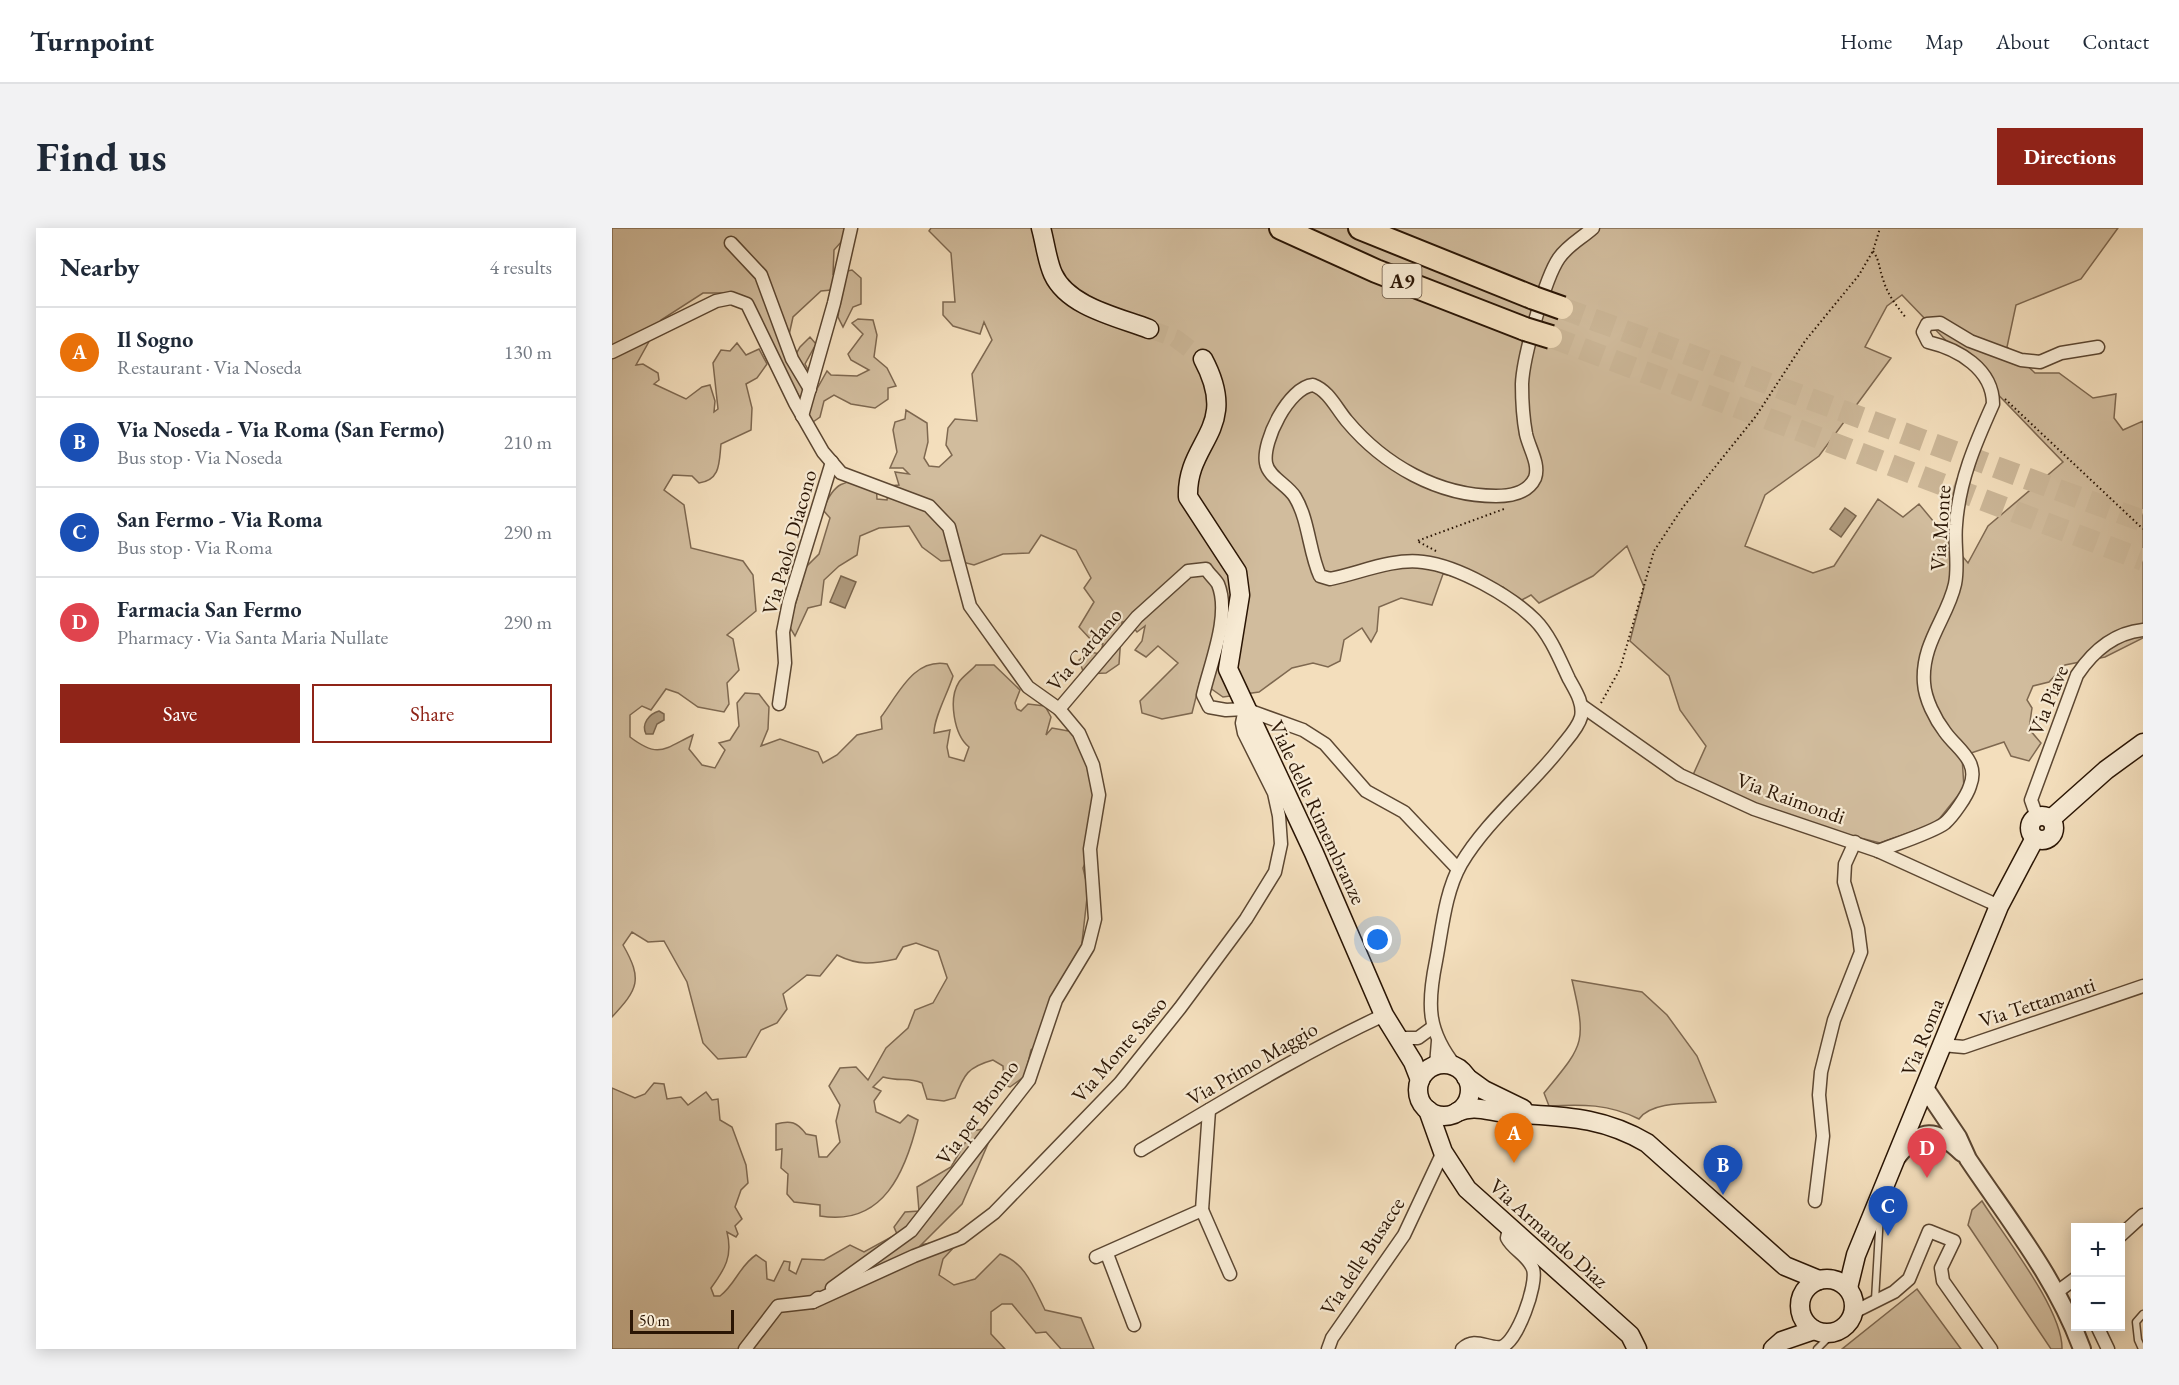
<!DOCTYPE html>
<html lang="en">
<head>
<meta charset="utf-8">
<style>
	:root { --surface:#fff; --page:#f2f2f3; --text:#1f2937; --muted:#747a83; --line:#e0e1e3; --accent:#8f2418 }
	body { margin:0; font-family:"EB Garamond",serif; background:var(--page); color:var(--text) }
	.controls { position:absolute; right:18px; bottom:18px; display:grid; overflow:hidden; border-radius:0px; box-shadow:0 3px 15px #0003 }
	.controls button { width:54px; height:54px; display:grid; place-items:center; padding:0; border:0; border-bottom:2px solid var(--line); background:var(--surface); color:var(--text); font:30px sans-serif }
	.scale { position:absolute; left:18px; bottom:15px; width:104px; box-sizing:border-box; padding-left:6px; border:3px solid #2a1504; border-top:0; font-size:16px; line-height:21px; white-space:nowrap; color:#2a1504; -webkit-text-stroke:4px #f7ead3; paint-order:stroke }
	.you { position:absolute; left:766px; top:712px; width:21px; height:21px; margin:-15px; border:4px solid #fff; border-radius:50%; background:#1a73e8; box-shadow:0 0 0 9px #1a73e833 }
	.badge { display:grid; place-items:center; width:39px; height:39px; border-radius:50%; background:var(--accent); color:#fff; font-size:20px; font-weight:700 }
	.pin { position:absolute; translate:-50% -50px; filter:drop-shadow(0 2px 3px #0008) }
	.pin::after { content:''; position:absolute; top:32px; width:21px; height:18px; background:inherit; clip-path:polygon(0 0,100% 0,50% 100%) }
	.list { margin:0; padding:0; list-style:none }
	h2 { display:flex; justify-content:space-between; align-items:center; height:78px; margin:0; padding:0 24px; font-size:26px }
	h2 small { font-size:20px; font-weight:400; color:var(--muted) }
	.list li { display:grid; grid-template-columns:39px 1fr auto; gap:18px; align-items:center; box-sizing:border-box; height:90px; padding:0 24px; border-top:2px solid var(--line) }
	.list b { display:block; font-size:22px; white-space:nowrap }
	.list p { margin:0; font-size:20px; white-space:nowrap; color:var(--muted) }
	.list em { font-size:20px; font-style:normal; color:var(--muted) }
	.actions { display:flex; gap:12px; padding:18px 24px }
	.actions a { flex:1; padding:14px 0; border:2px solid var(--accent); border-radius:0px; text-align:center; font-size:21px; color:var(--accent) }
	.actions .main { background:var(--accent); color:#fff }
	.map { position:relative; flex:none; width:1531px; height:1121px; overflow:hidden; border-radius:0px }
	header { display:flex; align-items:center; gap:36px; box-sizing:border-box; height:84px; padding:0 30px; background:var(--surface); border-bottom:2px solid var(--line) }
	header strong { font-size:28px }
	nav { display:flex; gap:33px; margin-inline-start:auto; font-size:21px }
	.intro { display:flex; align-items:center; justify-content:space-between; box-sizing:border-box; height:144px; padding:0 36px }
	h1 { margin:0; font-size:42px }
	.button { padding:15px 27px; border-radius:0px; background:var(--accent); color:#fff; font-size:21px; font-weight:700 }
	main { display:flex; gap:36px; padding:0 36px }
	aside { flex:1; background:var(--surface); border-radius:0px; box-shadow:0 3px 15px #0003 }
	.map>svg:first-child { display:block }
	.green { fill:#d1bc9d; stroke:#7e6850; stroke-width:1.5; fill-rule:evenodd }
	.water { fill:#af9a7d; stroke:#7a654d; stroke-width:1.5 }
	.lines { fill:none; stroke-linecap:round; stroke-linejoin:round }
	.secondary-tunnel { stroke:#cbb697; stroke-width:18; stroke-dasharray:18 9; stroke-linecap:butt }
	.motorway-tunnel { stroke:#cbb697; stroke-width:22; stroke-dasharray:22 11; stroke-linecap:butt }
	.service-casing { stroke:#5c4732; stroke-width:9 }
	.minor-casing { stroke:#5c4732; stroke-width:15 }
	.tertiary-casing { stroke:#5c4732; stroke-width:20 }
	.secondary-casing { stroke:#2a1504; stroke-width:21 }
	.motorway-casing { stroke:#2a1504; stroke-width:26 }
	.path { stroke:#2a1504; stroke-width:2; stroke-dasharray:1.5 3; stroke-linecap:butt }
	.service { stroke:#f7ead3; stroke-width:6 }
	.minor { stroke:#f7ead3; stroke-width:12 }
	.tertiary { stroke:#f7ead3; stroke-width:16 }
	.secondary { stroke:#f7ead3; stroke-width:18 }
	.motorway { stroke:#f3debc; stroke-width:22 }
	.motorway-bridge-casing { stroke:#2a1504; stroke-width:26; stroke-linecap:butt }
	.motorway-bridge { stroke:#f3debc; stroke-width:22 }
	.labels { text-anchor:middle; dominant-baseline:central; stroke-width:4.5; stroke-linejoin:round; paint-order:stroke }
	.shield { fill:#f7ead3; stroke:#685542; stroke-width:1.5 }
	.shield-label { font-size:20px; font-weight:bold; fill:#2a1504 }
	.street-label { font-size:21px; fill:#2a1504; stroke:#f7ead3 }
</style>
</head>
<body>
<header>
<strong>Turnpoint</strong>
<nav><a>Home</a><a>Map</a><a>About</a><a>Contact</a></nav>
</header>
<div class="intro"><h1>Find us</h1><a class="button">Directions</a></div>
<main>
<aside>
<h2>Nearby<small>4 results</small></h2>
<ul class="list">
<li><span class="badge" style="background:#e8710a">A</span><div><b>Il Sogno</b><p>Restaurant · Via Noseda</p></div><em>130 m</em></li>
<li><span class="badge" style="background:#1a4fb4">B</span><div><b>Via Noseda - Via Roma (San Fermo)</b><p>Bus stop · Via Noseda</p></div><em>210 m</em></li>
<li><span class="badge" style="background:#1a4fb4">C</span><div><b>San Fermo - Via Roma</b><p>Bus stop · Via Roma</p></div><em>290 m</em></li>
<li><span class="badge" style="background:#e0444e">D</span><div><b>Farmacia San Fermo</b><p>Pharmacy · Via Santa Maria Nullate</p></div><em>290 m</em></li>
</ul>
<div class="actions"><a class="main">Save</a><a>Share</a></div>
</aside>
<div class="map">
<svg width="1531" height="1121" viewBox="0 0 1531 1121">
	<rect width="100%" height="100%" fill="#f3debc"/>
	<filter id="stains"><feTurbulence type="fractalNoise" baseFrequency=".00333" numOctaves="4"/><feColorMatrix values="0 0 0 0 .2 0 0 0 0 .09 0 0 0 0 .02 0 0 0 .5 -.17"/></filter>
	<radialGradient id="worn" r=".72"><stop offset=".6" stop-color="#630" stop-opacity="0"/><stop offset="1" stop-color="#630" stop-opacity=".3"/></radialGradient>
	<!-- green -->
	<g class="green">
		<path d="M0,0h233l-3,13 -8,9 -1,24 19,-4 9,8v26l-8,3 -10,20 -5,-10 4,-28 -21,2 -28,26 -4,18 7,19 4,-7 10,-10 6,7 -11,20 13,23 9,-16 4,4 26,1 12,-6 -18,-10 -3,-6 15,-20 -11,-11 6,-4 15,1 4,15 -3,22 13,11 9,18 -8,2v11l-13,9 -24,-4 -17,-9 -10,6 -4,16 -7,5 -69,-126 -17,-3h-24l-42,27 -25,45 7,-1 15,9 1,7 -5,4 32,15 16,-12 8,-2 5,16 -1,11 4,-3 -5,-46 8,-13 9,1 7,-8 9,12 13,-6 8,15 -10,14 -11,6 6,24 -1,22 -30,14c-2,18 0,36 -22,39l-7,-7 -19,-1 -9,15 20,15 7,43 52,13 10,14 3,36 -29,24 6,4 6,31 -12,13 2,21 -5,8 -26,-5 -20,-14 -12,-4 -15,21 -9,-4 -12,9v22c29,22 34,12 63,-2l-4,14 13,16 13,3 10,-18 -6,-7 11,-3 9,-14 -2,-23 8,-10 14,1 10,13 -1,22 -7,17 19,-7 38,13 5,11 14,-8 20,-20 25,-6 -1,-12c18,-24 33,-59 66,-53l6,12c-5,17 -19,41 -19,57l16,-3 -3,17 2,10 15,4 5,-14c-15,-12 -21,-48 -10,-65 4,-6 12,-11 17,-17h18l26,25 -5,13 2,6 4,2 7,-7 17,2 6,11 -5,18 6,-7 22,4 17,34 8,65 -16,37 5,21 -7,62 -44,94 -6,5 -6,26 -15,11 -6,-2 -1,-19 -10,-6c-25,7 -29,14 -38,38l-11,3 -17,-2 -5,-16c-14,-6 -22,-1 -39,-6l-10,10 8,4 -7,10 2,11 24,11 8,-8 10,5c-12,50 -34,107 -98,96v-11l-26,-3 -7,-8 1,-20 -7,-6 1,-19 -6,1v-26c15,-4 21,-2 30,10l10,2 3,21h8l13,-15 -4,-21 4,-16 -11,-19 11,-18 16,-1 12,13 18,-32 22,-20 7,-18 18,-7 14,-25 -9,-27 -22,-8 -13,4 -7,12c-23,5 -37,7 -59,-4l-17,21 -13,-1 -24,19 4,15 -10,14 -16,7 -15,27 -28,2 -15,-16 -16,-61 -23,-41 -16,1 -16,-10 -9,13c20,35 15,44 -11,72z"/>
		<path d="M319,0h1187l-37,51 -65,26 -9,42 28,26h24l34,25 23,-4 -2,24 9,12 20,-9v217l-38,19 -40,8 -16,17 -16,4 -6,14 5,8 -3,21 12,14 -12,18 -18,-5 -7,-14 -42,14 2,32 -28,35 -56,20 -94,-24 -93,-44 13,-29 -26,-36 -11,-34 -39,-35 14,-54 -17,-41 -34,30 -54,27 -8,-8 -11,6 -17,-14 -60,-13 -11,31 -31,-7 -22,9 -2,24 -6,11 -9,-14 -18,12 -4,21 -12,6 -15,-4 -21,5 -33,24 -21,3 -15,2 -23,-16 -8,32 -30,6 -20,-6 -2,-12 38,-38 -20,-17 -12,11 -11,-7 7,-9 3,-15 -8,6 -8,-10h-7l-3,42 -13,9 -22,1 -5,-14 11,-8 10,2 3,-10 -9,-1 -15,-16 15,-25 -10,-14 7,-10 -15,-28 -35,-15 -12,18 -26,1 -29,11 -19,-5 -14,1 -19,-14 -13,-21 -30,2 -19,8 -3,19 -18,11 -15,14 -3,25 -13,3 -13,28 -6,-10 17,-59 13,-13 11,-36 -7,-8c12,-31 22,-29 53,-29l1,18 10,1 2,-14 10,-1 -4,-13 14,2 -6,-6h-13l7,-16 -4,-22 2,-8 10,-3 1,-9 21,13 1,19 -4,16 5,8 10,1 13,-12 -6,-10 2,-17 7,-9 22,2 -5,-47 20,-34 -8,-18 -4,12 -27,-8 -10,-11v-13h12l-4,-49 -22,-22zM1290,67l161,167 -75,64 -20,37 -49,-59 -16,13 -25,-18 -44,67 -21,7 -68,-27 20,-51 54,-39 72,-98 -26,-11 22,-41z"/>
		<path d="M960,752l70,12 25,23 30,41 19,46c-22,2 -64,-2 -77,17 -30,-15 -57,-15 -90,-13l-5,-13c40,-49 43,-49 28,-113z"/>
		<path d="M42,855l10,1 3,15 14,-2 7,8 18,-13 6,8 6,-1 2,21 12,7 14,38 2,18 -7,7 -6,17 7,12 -7,7 3,8 -2,3 -9,-5c6,24 -2,37 -16,56l3,8h6c15,-11 20,-31 36,-41l10,7 1,17 7,2 10,-20 6,1 -1,8 7,4 6,-15 22,1 26,-15 14,7 33,-18 -3,-7 11,-15 14,-1 -2,-24 34,-20 21,-36 11,-2 7,10 -28,65 -41,41 23,-5 10,7 -11,12 -4,16 15,10 21,-6 25,-25c25,8 34,34 45,56l36,8 13,31h-33l-15,-17 -10,1 -24,-29h-10l-11,8v22l14,15h-393v-261l23,10 10,-4z"/>
		<path d="M1370,973c22,35 81,109 80,148h-11l-83,-124 4,-15z"/>
		<polygon points="1305,1061 1349,1121 1230,1121"/>
	</g>
	<!-- water -->
	<g class="water">
		<polygon points="1233,280 1244,288 1229,309 1218,301"/>
		<polygon points="229,348 244,354 233,380 218,374"/>
		<path d="M47,483l5,3v6l-7,4 -4,10h-7c-5,-10 3,-20 13,-23z"/>
	</g>
	<g class="lines">
		<!-- secondary-tunnel -->
		<polyline class="secondary-tunnel" points="537,101 563,110 591,131"/>
		<!-- motorway-tunnel -->
		<g class="motorway-tunnel">
			<polyline points="950,80 1531,293"/>
			<polyline points="939,109 1531,332"/>
		</g>
		<defs>
			<g id="service">
				<polyline points="1263,1072 1268,986"/>
				<polyline points="1205,1121 1221,1105"/>
				<polyline points="1530,1121 1526,1112 1524,1094 1531,1086"/>
			</g>
			<g id="minor">
				<polyline points="119,15 149,47 180,131 198,161"/>
				<path d="M0,124l104,-51 15,-3 16,6 48,99 28,49 18,21 88,33 20,21 21,79 58,81 31,22 78,-92 51,-46 18,-2c3,5 9,10 12,15 13,31 -8,80 -15,111l6,12 17,3 19,-1 58,21 22,14 41,47 38,21 54,57"/>
				<polyline points="190,188 222,75 239,0"/>
				<polyline points="167,476 173,435 171,404 177,374 220,234"/>
				<polyline points="970,478 1068,547 1142,581 1266,623 1387,678"/>
				<path d="M1425,589l-6,-17 46,-125c16,-24 37,-42 66,-45"/>
				<path d="M1266,623c15,-6 56,-19 67,-28 8,-7 22,-27 25,-37 10,-25 -13,-37 -25,-54 -10,-13 -20,-33 -21,-49 -3,-40 24,-66 31,-99 4,-19 -1,-40 1,-59 3,-44 19,-81 37,-121 0,-35 -35,-55 -65,-62l-5,-10 4,-8 13,-1 30,18 51,19 19,2 21,-9 37,-6"/>
				<polyline points="784,810 806,810 821,799"/>
				<polyline points="1330,817 1352,819 1531,758"/>
				<polyline points="824,837 826,813"/>
				<path d="M844,839c-29,-36 -29,-62 -20,-106 6,-31 9,-69 25,-97 26,-44 69,-77 100,-117 7,-9 17,-19 20,-30 3,-14 -6,-27 -12,-38 -9,-19 -19,-44 -34,-59 -24,-24 -77,-54 -112,-58 -31,-4 -63,11 -93,17l-10,-3c-11,-24 -11,-56 -25,-79 -7,-12 -27,-20 -29,-34 -4,-22 23,-76 47,-78 16,6 23,23 34,36 37,44 91,75 149,75 15,0 32,-3 39,-18 5,-14 -6,-30 -9,-44 -3,-16 -4,-34 -4,-50 1,-26 23,-106 37,-126 9,-13 23,-20 34,-30"/>
				<path d="M529,922c80,-47 159,-96 243,-135"/>
				<polyline points="1203,973 1211,908 1207,867 1209,844 1222,792 1249,724 1246,701 1232,654 1233,636 1243,614"/>
				<polyline points="590,982 618,1046"/>
				<polyline points="1508,1008 1531,987"/>
				<polyline points="495,1026 522,1097"/>
				<polyline points="484,1029 590,982 597,882"/>
				<polyline points="220,1060 299,1003 417,852 444,772 476,719 483,691 478,621 487,567 481,537 467,505 447,481"/>
				<polyline points="1445,1064 1464,1050"/>
				<polyline points="201,1074 302,1028 349,1010 382,985 508,855 568,780 634,691 663,644 669,616 667,588 662,565 632,505 630,495 633,481"/>
				<polyline points="1242,1084 1282,1064 1297,1051 1317,1003 1342,1013 1329,1040 1331,1053 1379,1121"/>
				<polyline points="1485,1098 1496,1121"/>
				<polyline points="133,1121 166,1078 201,1074 206,1070"/>
				<polyline points="716,1121 720,1110 792,1007 831,924"/>
				<path d="M850,1121c13,-13 25,0 39,-2 16,-4 37,-63 32,-78 -5,-14 -20,-19 -26,-31l2,-10"/>
			</g>
			<g id="tertiary">
				<path d="M1313,860l33,49 10,22c41,61 89,121 114,190"/>
				<path d="M1286,928c23,-29 38,-28 64,-3"/>
			</g>
			<g id="secondary">
				<path d="M429,0c4,14 6,33 12,46 15,33 65,43 96,55"/>
				<path d="M591,131c38,71 -17,81 -15,138l49,75 3,23 -12,74 86,184 70,162 29,47 7,18"/>
				<circle cx="1430" cy="600" r="12"/>
				<polyline points="1439,591 1494,542 1531,515"/>
				<circle cx="832" cy="862" r="26"/>
				<polyline points="854,849 872,862 911,881"/>
				<polyline points="816,882 831,924 855,961 1018,1107 1025,1121"/>
				<path d="M845,884c18,-8 33,0 51,1 52,4 91,2 139,30l138,123 34,14"/>
				<circle cx="1215" cy="1078" r="27"/>
				<polyline points="1236,1060 1244,1027 1387,678 1423,610"/>
				<polyline points="1161,1121 1170,1113 1202,1102"/>
			</g>
			<g id="motorway">
				<polyline points="669,0 764,43 913,101"/>
				<polyline points="748,0 922,70"/>
			</g>
		</defs>
		<!-- service casing -->
		<use href="#service" class="service-casing"/>
		<!-- minor casing -->
		<use href="#minor" class="minor-casing"/>
		<!-- tertiary casing -->
		<use href="#tertiary" class="tertiary-casing"/>
		<!-- secondary casing -->
		<use href="#secondary" class="secondary-casing"/>
		<!-- motorway casing -->
		<use href="#motorway" class="motorway-casing"/>
		<!-- path -->
		<g class="path">
			<path d="M1261,23c7,10 6,18 10,28 4,15 13,26 23,39"/>
			<polyline points="1393,171 1531,301"/>
			<polyline points="824,323 805,313 892,281"/>
			<polyline points="989,475 1008,441 1042,323 1071,279 1144,188 1193,113 1247,47 1261,23 1268,0"/>
		</g>
		<!-- service -->
		<use href="#service" class="service"/>
		<!-- minor -->
		<use href="#minor" class="minor"/>
		<!-- tertiary -->
		<use href="#tertiary" class="tertiary"/>
		<!-- secondary -->
		<use href="#secondary" class="secondary"/>
		<!-- motorway -->
		<use href="#motorway" class="motorway"/>
		<defs>
			<g id="motorway-bridge">
				<polyline points="922,70 950,80"/>
				<polyline points="913,101 939,109"/>
			</g>
		</defs>
		<!-- motorway-bridge casing -->
		<use href="#motorway-bridge" class="motorway-bridge-casing"/>
		<!-- motorway-bridge -->
		<use href="#motorway-bridge" class="motorway-bridge"/>
	</g>
	<g class="labels">
		<!-- shield labels -->
		<rect class="shield" x="770.5" y="36" width="39" height="34" rx="4.5"/>
		<g class="shield-label">
			<text x="790" y="53">A9</text>
		</g>
		<!-- street labels -->
		<g class="street-label">
			<text transform="translate(1328 300) rotate(-86)">Via Monte</text>
			<text transform="translate(177 314) rotate(-74)">Via Paolo Diacono</text>
			<text transform="translate(472 421) rotate(-49)">Via Cardano</text>
			<text transform="translate(1436 472) rotate(-68)">Via Piave</text>
			<text transform="translate(1179 570) rotate(20)">Via Raimondi</text>
			<text transform="translate(706 584) rotate(65)">Viale delle Rimembranze</text>
			<text transform="translate(1425 774) rotate(-18)">Via Tettamanti</text>
			<text transform="translate(1310 809) rotate(-68)">Via Roma</text>
			<text transform="translate(507 821) rotate(-49)">Via Monte Sasso</text>
			<text transform="translate(640 835) rotate(-30)">Via Primo Maggio</text>
			<text transform="translate(365 884) rotate(-54)">Via per Bronno</text>
			<text transform="translate(937 1005) rotate(42)">Via Armando Diaz</text>
			<text transform="translate(750 1028) rotate(-57)">Via delle Busacce</text>
		</g>
	</g>
	<rect width="100%" height="100%" filter="url(#stains)"/>
	<rect width="100%" height="100%" fill="url(#worn)"/>
</svg>
<div class="controls">
<button>+</button>
<button>−</button>
</div>
<div class="scale">50 m</div>
<div class="you"></div>
<div class="pin badge" style="left:902px;top:935px;background:#e8710a">A</div>
<div class="pin badge" style="left:1111px;top:967px;background:#1a4fb4">B</div>
<div class="pin badge" style="left:1276px;top:1008px;background:#1a4fb4">C</div>
<div class="pin badge" style="left:1315px;top:950px;background:#e0444e">D</div>
</div>
</main>
</body>
</html>
